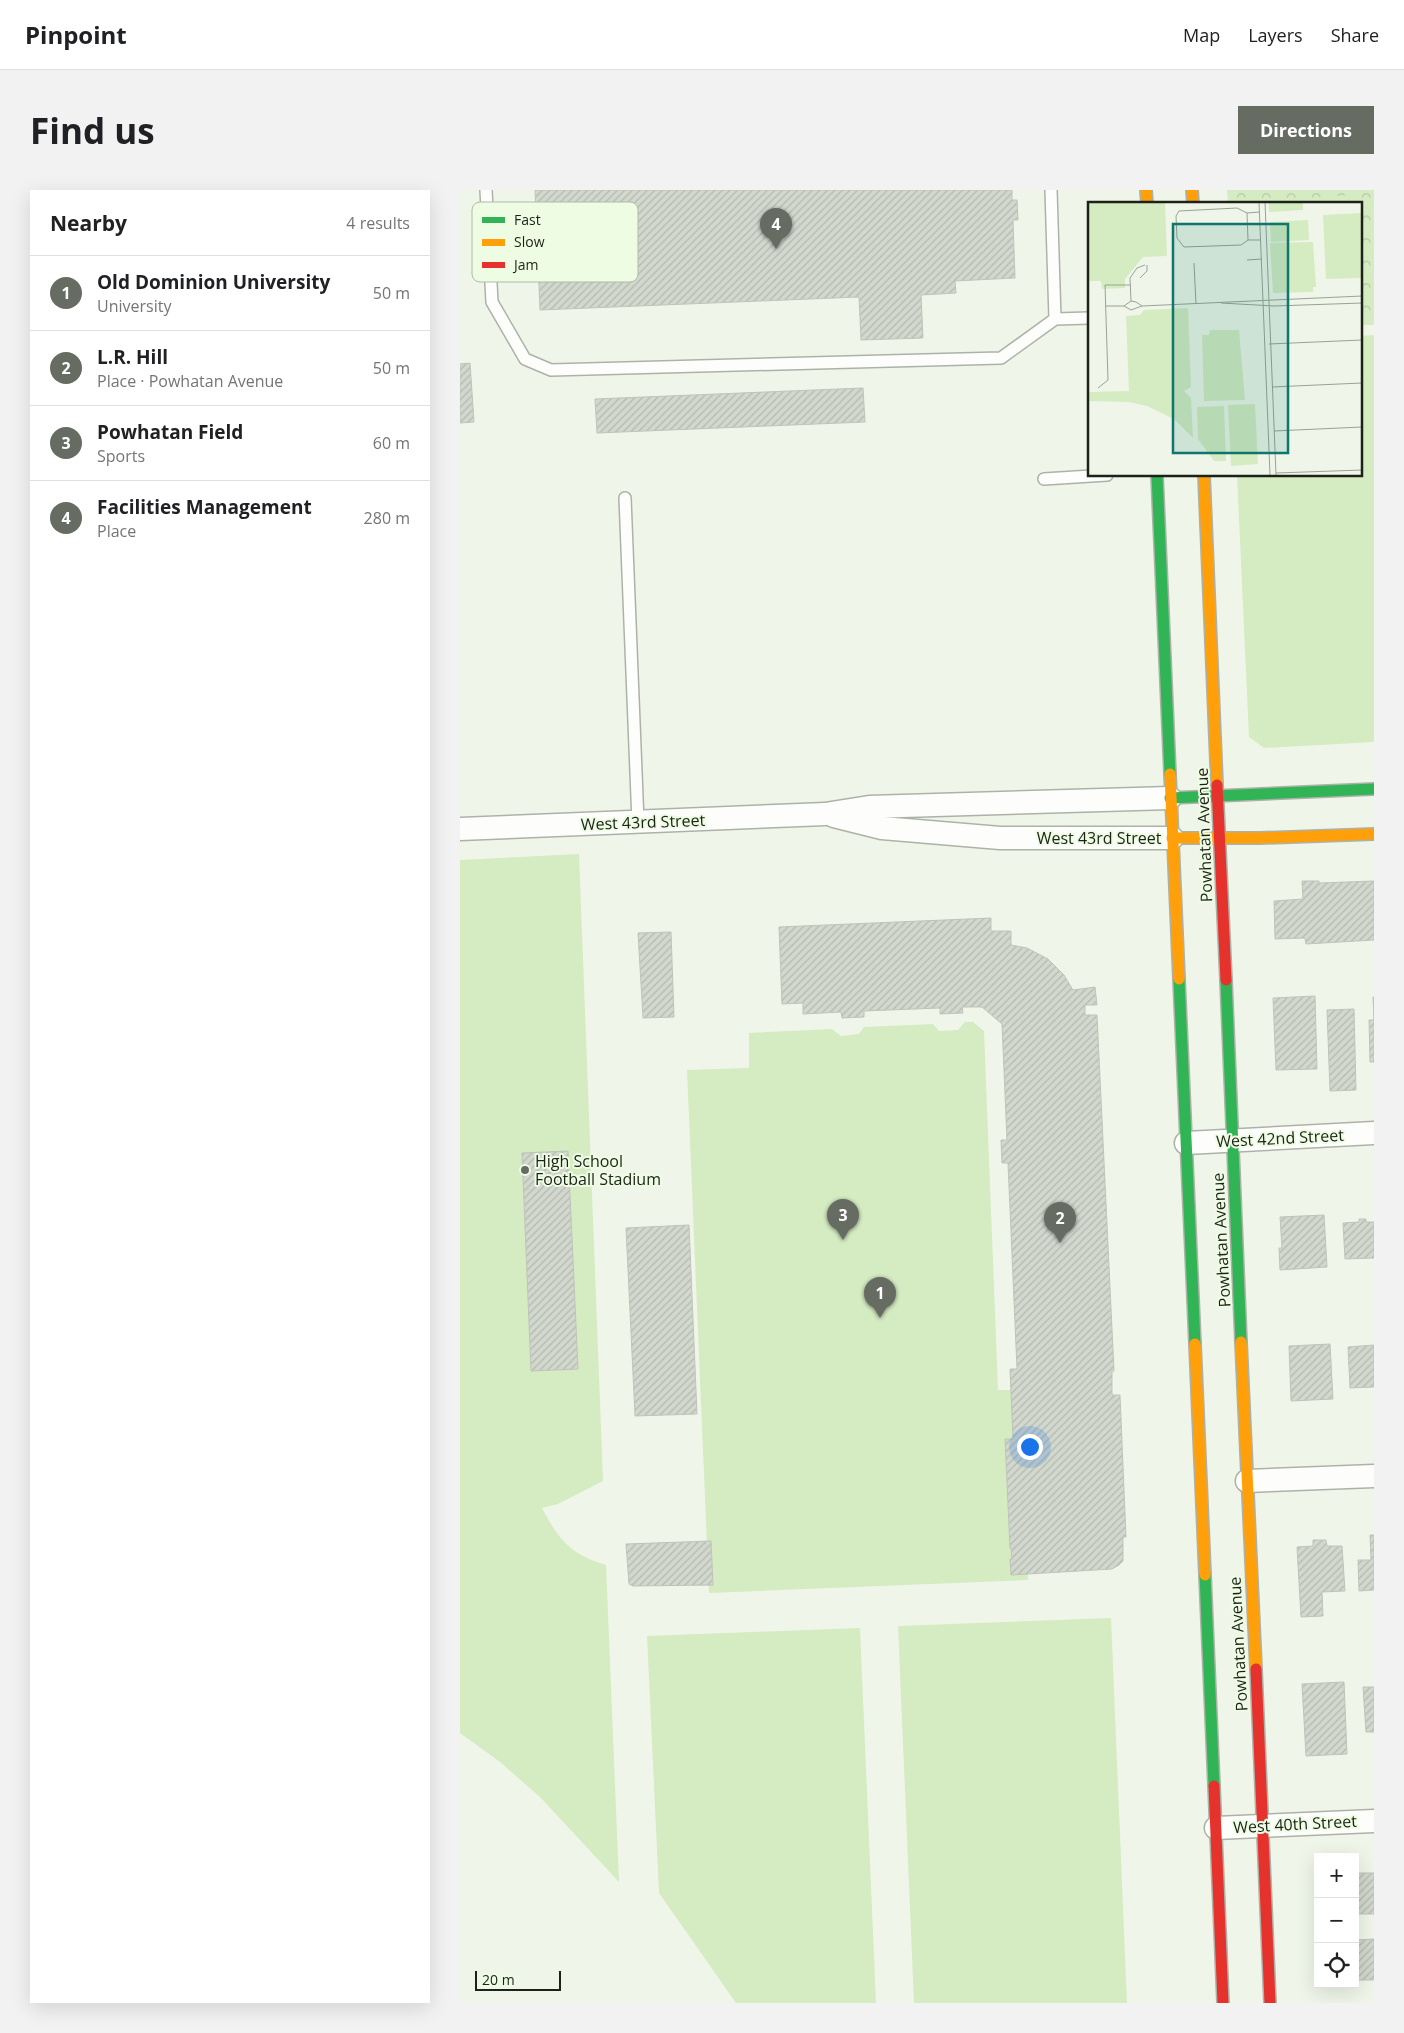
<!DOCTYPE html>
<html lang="en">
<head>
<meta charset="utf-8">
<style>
	:root { --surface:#fff; --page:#f2f2f2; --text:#202124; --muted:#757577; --line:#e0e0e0; --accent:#666c62 }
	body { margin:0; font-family:"Open Sans",sans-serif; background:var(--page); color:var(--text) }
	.controls { position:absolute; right:15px; bottom:15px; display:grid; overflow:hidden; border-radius:0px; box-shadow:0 5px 20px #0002 }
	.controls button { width:45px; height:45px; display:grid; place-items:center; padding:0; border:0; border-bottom:1px solid var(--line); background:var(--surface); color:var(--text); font:25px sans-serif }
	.scale { position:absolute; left:15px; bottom:12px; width:86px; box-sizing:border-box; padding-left:5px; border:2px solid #1d2219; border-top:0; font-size:14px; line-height:18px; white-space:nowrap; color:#1d2219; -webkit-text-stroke:4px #eefce3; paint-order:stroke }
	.you { position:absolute; left:569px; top:1256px; width:18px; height:18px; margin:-12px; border:4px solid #fff; border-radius:50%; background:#1a73e8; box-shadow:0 0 0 8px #1a73e833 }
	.badge { display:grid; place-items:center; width:32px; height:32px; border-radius:50%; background:var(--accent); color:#fff; font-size:16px; font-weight:700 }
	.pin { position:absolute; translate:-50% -41px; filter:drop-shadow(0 1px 2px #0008) }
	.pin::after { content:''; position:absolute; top:26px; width:18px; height:15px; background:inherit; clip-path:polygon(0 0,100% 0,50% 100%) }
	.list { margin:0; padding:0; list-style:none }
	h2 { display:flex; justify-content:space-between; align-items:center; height:65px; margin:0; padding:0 20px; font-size:21px }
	h2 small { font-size:16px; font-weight:400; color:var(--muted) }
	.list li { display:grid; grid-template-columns:32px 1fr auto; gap:15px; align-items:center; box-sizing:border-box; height:75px; padding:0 20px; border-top:1px solid var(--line) }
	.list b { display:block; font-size:19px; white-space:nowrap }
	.list p { margin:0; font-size:16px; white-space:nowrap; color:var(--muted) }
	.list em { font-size:16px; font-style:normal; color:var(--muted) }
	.icon { flex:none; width:28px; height:28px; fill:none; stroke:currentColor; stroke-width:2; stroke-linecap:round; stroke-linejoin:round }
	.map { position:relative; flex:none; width:914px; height:1813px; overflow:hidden; border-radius:0px }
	header { display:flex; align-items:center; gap:30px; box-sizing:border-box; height:70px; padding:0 25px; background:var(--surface); border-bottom:1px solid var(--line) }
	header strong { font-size:24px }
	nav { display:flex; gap:28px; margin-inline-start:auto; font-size:18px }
	.intro { display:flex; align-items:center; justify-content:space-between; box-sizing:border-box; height:120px; padding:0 30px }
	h1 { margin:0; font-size:35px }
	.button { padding:12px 22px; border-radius:0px; background:var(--accent); color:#fff; font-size:18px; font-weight:700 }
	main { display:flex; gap:30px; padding:0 30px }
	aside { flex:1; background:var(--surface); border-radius:0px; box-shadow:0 5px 20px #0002 }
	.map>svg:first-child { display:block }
	.park { fill:url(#park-crowns) }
	.pitch { fill:#d5ebc2 }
	.building { fill:url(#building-hatch); stroke:#bfc4ba }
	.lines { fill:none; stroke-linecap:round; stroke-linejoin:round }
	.lane-casing { stroke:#adb2a8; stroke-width:14 }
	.street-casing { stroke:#adb2a8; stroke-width:25 }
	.fast-casing { stroke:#adb2a8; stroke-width:14 }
	.slow-casing { stroke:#adb2a8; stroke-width:14 }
	.jam-casing { stroke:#adb2a8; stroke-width:14 }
	.lane { stroke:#fdfefc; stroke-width:11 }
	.street { stroke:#fdfefc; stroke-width:22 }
	.fast { stroke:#30b455; stroke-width:11 }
	.slow { stroke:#ff9f0a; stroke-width:11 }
	.jam { stroke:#e5322d; stroke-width:11 }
	.poi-dot { fill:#666c62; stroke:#eefce3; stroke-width:2 }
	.labels { text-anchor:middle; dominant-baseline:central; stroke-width:4; stroke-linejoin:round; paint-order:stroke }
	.street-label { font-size:16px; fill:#1d2219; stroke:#eefce3 }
	.poi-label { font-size:16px; fill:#1d2219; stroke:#eefce3; text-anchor:start }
	.inset-road { fill:none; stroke:#9ba196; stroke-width:1 }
	.view { fill:#0f766e; fill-opacity:0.15; stroke:#0f766e; stroke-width:2.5 }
	.inset-edge { fill:none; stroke:#1d2219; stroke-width:2.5 }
	.key { fill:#eefce3; stroke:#afbba6; stroke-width:1 }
	.key-label { font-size:14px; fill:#1d2219 }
</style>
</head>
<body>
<header>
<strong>Pinpoint</strong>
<nav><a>Map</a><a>Layers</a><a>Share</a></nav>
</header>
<div class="intro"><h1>Find us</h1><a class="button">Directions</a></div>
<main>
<aside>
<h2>Nearby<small>4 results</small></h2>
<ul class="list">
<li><span class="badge">1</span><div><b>Old Dominion University</b><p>University</p></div><em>50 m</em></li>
<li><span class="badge">2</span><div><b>L.R. Hill</b><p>Place · Powhatan Avenue</p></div><em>50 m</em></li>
<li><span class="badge">3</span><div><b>Powhatan Field</b><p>Sports</p></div><em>60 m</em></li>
<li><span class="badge">4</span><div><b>Facilities Management</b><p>Place</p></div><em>280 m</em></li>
</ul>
</aside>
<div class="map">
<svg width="914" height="1813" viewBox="0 0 914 1813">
	<defs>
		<pattern id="park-crowns" width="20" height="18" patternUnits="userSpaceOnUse" patternTransform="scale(1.25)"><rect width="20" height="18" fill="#d5ebc2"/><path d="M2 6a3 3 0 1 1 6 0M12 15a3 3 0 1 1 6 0" fill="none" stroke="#b6c9a6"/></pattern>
		<pattern id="building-hatch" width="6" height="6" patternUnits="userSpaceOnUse" patternTransform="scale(1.25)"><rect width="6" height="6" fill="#d2d8ce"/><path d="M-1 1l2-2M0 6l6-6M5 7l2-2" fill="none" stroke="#b4b9b0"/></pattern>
	</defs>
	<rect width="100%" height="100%" fill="#eff6e9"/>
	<!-- park -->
	<polygon class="park" points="767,0 914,0 914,135 900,135 900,14 768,14"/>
	<!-- pitch -->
	<g class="pitch">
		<polygon points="893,5 894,14 846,14 846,8"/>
		<polygon points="914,145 914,552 804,558 789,547 777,285 900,285 900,146"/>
		<path d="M119,664l24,627 -45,23 -16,4c17,32 28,46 64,57l13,317 -79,-85 -40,-35 -40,-29v-873z"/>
		<polygon points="505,832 513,832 524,841 538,1200 562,1200 568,1390 249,1403 227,880 289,878 289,843 372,839 381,846 399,844 404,837 473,834 479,841 498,840"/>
		<polygon points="651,1428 667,1813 454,1813 438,1436"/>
		<polygon points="400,1438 416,1813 276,1813 199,1703 187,1446"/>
	</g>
	<!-- building -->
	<g class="building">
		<polygon points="75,0 552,0 552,10 557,10 558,30 553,30 555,88 495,91 496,103 461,105 463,148 401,150 399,107 80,120"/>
		<polygon points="10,173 14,232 0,233 0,174"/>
		<polygon points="403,198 405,232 137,243 135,209"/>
		<polygon points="842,691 859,691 859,693 914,691 914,750 846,754 845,748 815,749 814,711 843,709"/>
		<polygon points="531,728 531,741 551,741 551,755 567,758 588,769 604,785 613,800 635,797 637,815 625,815 625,825 637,825 654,1181 652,1181 652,1205 660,1205 666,1347 663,1347 663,1371 659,1375 652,1379 551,1385 550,1369 552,1369 551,1358 550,1358 545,1249 553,1249 550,1179 557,1179 548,973 542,973 541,950 547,950 542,834 522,817 502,817 503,823 480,824 480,818 404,821 404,827 382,828 381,822 343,824 343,813 322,814 319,737"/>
		<polygon points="211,742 214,827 183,828 178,743"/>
		<polygon points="855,806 857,879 816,880 813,808"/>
		<polygon points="913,807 914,807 914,872 910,872 909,830 914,830"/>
		<polygon points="894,819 896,900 870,901 867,820"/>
		<polygon points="108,961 118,1179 71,1181 62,963"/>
		<polygon points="864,1025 867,1077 820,1080 819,1058 822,1058 820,1027"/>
		<polygon points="899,1029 906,1029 906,1032 914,1032 914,1068 885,1069 883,1033 899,1032"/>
		<polygon points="229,1035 237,1224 175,1226 166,1038"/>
		<polygon points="870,1154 873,1209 831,1211 829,1156"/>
		<polygon points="914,1155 914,1197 890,1198 888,1157"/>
		<polygon points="910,1345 914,1345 914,1400 899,1401 898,1370 911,1370"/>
		<polygon points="853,1350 866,1350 867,1356 882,1356 885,1401 862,1402 863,1426 841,1427 837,1357 853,1356"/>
		<polygon points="251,1351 253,1395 173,1396 169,1394 166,1354"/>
		<polygon points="884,1492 887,1564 846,1566 842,1494"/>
		<polygon points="903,1497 914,1497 914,1542 906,1542"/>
		<rect x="895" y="1683" width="19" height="41"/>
		<polygon points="914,1749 914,1790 895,1790 895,1750"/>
	</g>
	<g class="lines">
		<defs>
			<g id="lane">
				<polyline points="26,0 32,112 65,169 91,180 541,168 595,129 629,128"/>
				<polyline points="591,0 595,129"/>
				<polyline points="584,289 647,285"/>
				<polyline points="165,308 178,632"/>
			</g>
			<g id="street">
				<polyline points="374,626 422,638 540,648 712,648"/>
				<polyline points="0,639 365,624 409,617 710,608"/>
				<polyline points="726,953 914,943"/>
				<polyline points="787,1291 914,1286"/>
				<polyline points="756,1638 914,1631"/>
			</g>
			<g id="fast">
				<polyline points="697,285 710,584"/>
				<polyline points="710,608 914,599"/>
				<polyline points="719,789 735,1154"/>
				<polyline points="766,790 781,1152"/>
				<polyline points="745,1385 754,1596"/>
			</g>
			<g id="slow">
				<polyline points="686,0 687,14"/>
				<polyline points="732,0 733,14"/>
				<polyline points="744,285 757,595"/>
				<polyline points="710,584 719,789"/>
				<polyline points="712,648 800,648 914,644"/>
				<polyline points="781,1152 796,1479"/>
				<polyline points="735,1154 745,1385"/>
			</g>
			<g id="jam">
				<polyline points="757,595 766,790"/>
				<polyline points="796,1479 810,1813"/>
				<polyline points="754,1596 763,1813"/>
			</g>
		</defs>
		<!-- lane casing -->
		<use href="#lane" class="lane-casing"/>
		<!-- street casing -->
		<use href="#street" class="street-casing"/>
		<!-- fast casing -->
		<use href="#fast" class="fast-casing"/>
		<!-- slow casing -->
		<use href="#slow" class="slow-casing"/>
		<!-- jam casing -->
		<use href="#jam" class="jam-casing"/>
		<!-- lane -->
		<use href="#lane" class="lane"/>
		<!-- street -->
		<use href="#street" class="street"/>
		<!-- fast -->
		<use href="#fast" class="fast"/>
		<!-- slow -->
		<use href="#slow" class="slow"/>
		<!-- jam -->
		<use href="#jam" class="jam"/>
	</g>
	<!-- markers -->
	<circle class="poi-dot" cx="65" cy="980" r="5"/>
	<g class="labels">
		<!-- street labels -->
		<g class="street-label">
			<text transform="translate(183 632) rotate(-2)">West 43rd Street</text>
			<text transform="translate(744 645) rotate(-92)">Powhatan Avenue</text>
			<text x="639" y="648">West 43rd Street</text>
			<text transform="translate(820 948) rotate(-3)">West 42nd Street</text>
			<text transform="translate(761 1050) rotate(-93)">Powhatan Avenue</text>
			<text transform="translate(778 1454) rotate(-93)">Powhatan Avenue</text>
			<text transform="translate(835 1634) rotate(-3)">West 40th Street</text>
		</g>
		<!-- poi labels -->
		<g class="poi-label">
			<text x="75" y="971">High School<tspan x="75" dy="18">Football Stadium</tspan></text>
		</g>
	</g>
	<!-- overview -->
	<g transform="translate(628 12)">
		<rect width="274" height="274" fill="#eff6e9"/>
		<path d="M0,0l77,1 2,53 -24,1 -18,22v9l-23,1 -1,-8h-13z" fill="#d5ebc2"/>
		<path d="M181,0h34v8l-34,2zM220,18l1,20 -38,2 -1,-20z" fill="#d5ebc2"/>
		<path d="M274,11v65l-36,1 -3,-64zM225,40l3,45h-3v5l-40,1 -3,-50zM100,106l3,79 -7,4 7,7 2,40 -19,-19 -27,-13 -18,-4 -41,-1v-9l41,-1 -3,-75 14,-1 4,-5zM122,128h29l6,70 -41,1 -2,-66h7zM167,202l3,60 -27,2 -3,-61zM136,204l2,55h-12l-16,-22 -1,-32z" fill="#d5ebc2"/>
		<path class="inset-road" d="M171,0l11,273M177,0l11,273M172,10l-13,1 -10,-5 -58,3 -3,5 1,22 7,9 57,-2 7,-5h12M159,11l1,27M159,58l15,-1M106,61l2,41M52,76l7,-7v-6M43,99l-1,-23 7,-10 8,-3M43,99l5,1 6,4 -11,4 -7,-4zM133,101l53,3 88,-3M17,104h19M54,104l220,-10M181,142l93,-4M184,185l90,-4M10,186l10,-8 -3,-95h25M186,229l88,-4M188,271l86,-3"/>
		<path class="view" d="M85,22h115v229h-115z"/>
		<rect width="274" height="274" class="inset-edge"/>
	</g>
	<!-- legend -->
	<rect x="12" y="12" width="166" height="80" rx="8" class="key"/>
	<rect x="22" y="27" width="23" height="6" fill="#30b455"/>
	<rect x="22" y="49" width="23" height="7" fill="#ff9f0a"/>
	<rect x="22" y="72" width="23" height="6" fill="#e5322d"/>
	<g class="key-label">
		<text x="54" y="35">Fast</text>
		<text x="54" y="57">Slow</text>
		<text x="54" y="80">Jam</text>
	</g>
</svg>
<div class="controls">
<button>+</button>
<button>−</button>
<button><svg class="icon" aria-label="locate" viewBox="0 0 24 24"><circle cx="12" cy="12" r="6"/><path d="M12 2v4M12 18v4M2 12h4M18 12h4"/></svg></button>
</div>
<div class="scale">20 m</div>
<div class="you"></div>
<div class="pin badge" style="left:420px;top:1128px">1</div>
<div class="pin badge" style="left:600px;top:1053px">2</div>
<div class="pin badge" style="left:383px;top:1050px">3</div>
<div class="pin badge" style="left:316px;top:59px">4</div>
</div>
</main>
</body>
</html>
